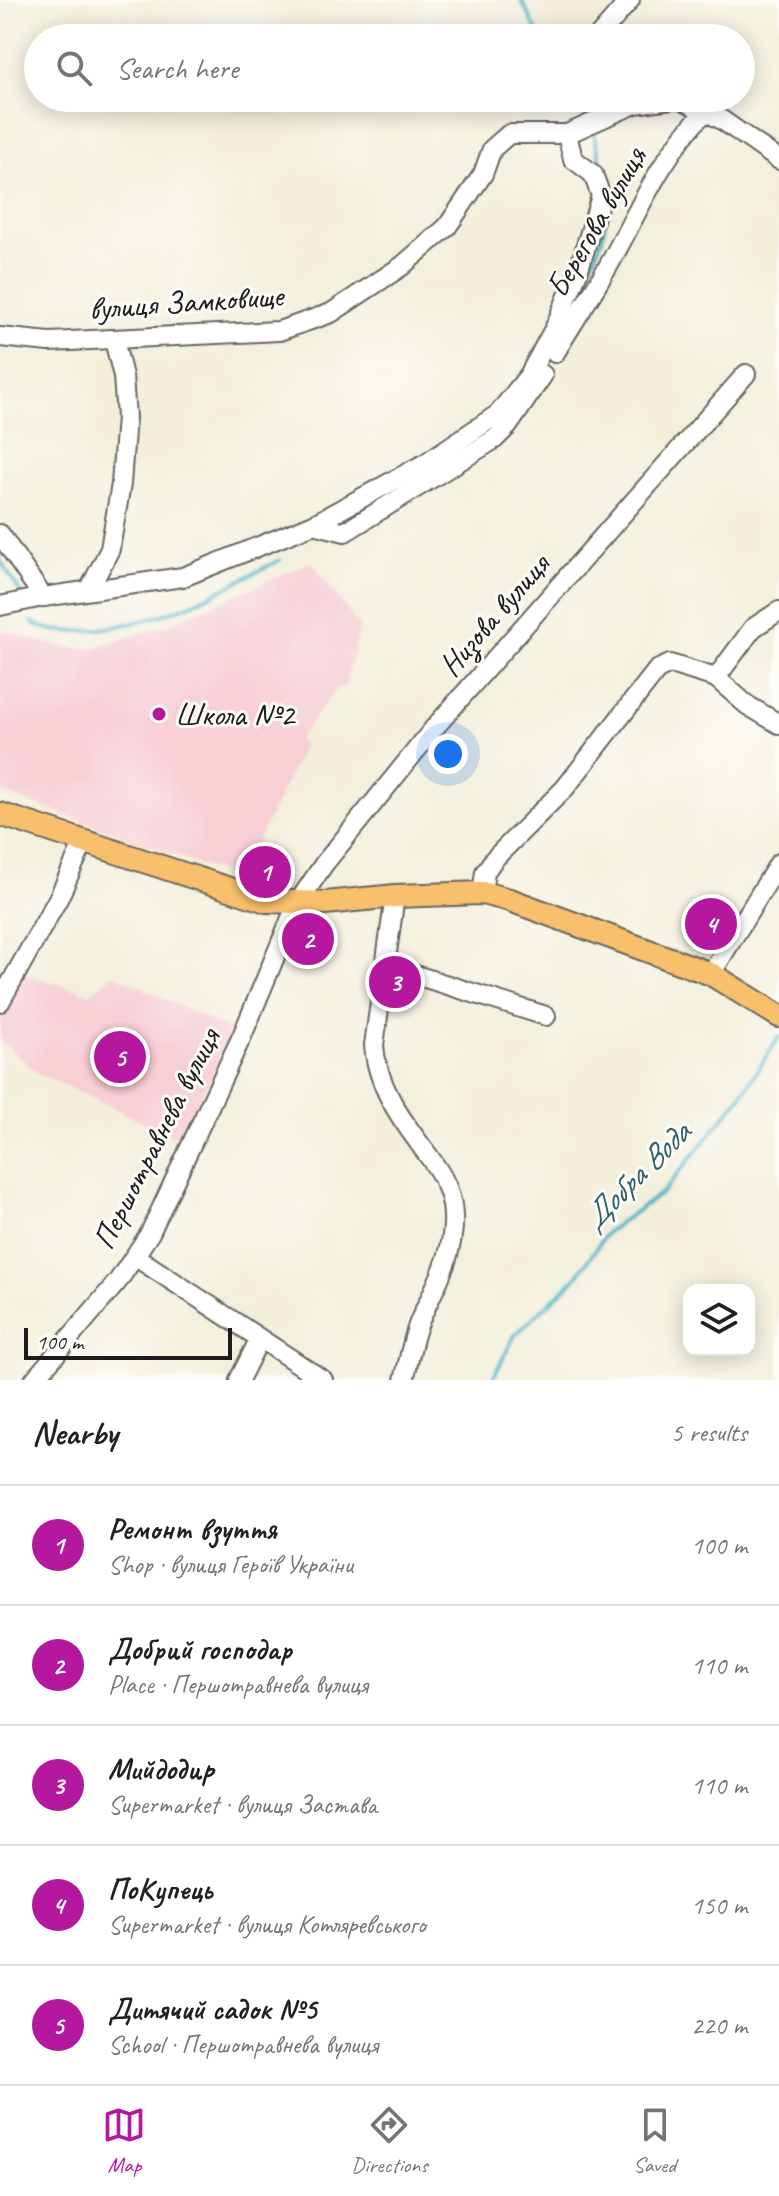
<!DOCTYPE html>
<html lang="en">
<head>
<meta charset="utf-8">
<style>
	:root { --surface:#fff; --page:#f6f6f6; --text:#202124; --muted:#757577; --line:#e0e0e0; --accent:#b5179e }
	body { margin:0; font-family:Caveat,sans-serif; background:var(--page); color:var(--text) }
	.controls { position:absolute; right:24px; bottom:24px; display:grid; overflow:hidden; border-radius:16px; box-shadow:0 4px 20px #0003 }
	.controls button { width:72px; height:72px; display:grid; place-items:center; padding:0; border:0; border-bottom:2px solid var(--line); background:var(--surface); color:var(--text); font:40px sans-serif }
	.scale { position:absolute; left:24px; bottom:20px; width:208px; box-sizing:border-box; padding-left:8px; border:4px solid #1c1c1c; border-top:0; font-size:22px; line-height:28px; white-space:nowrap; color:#1c1c1c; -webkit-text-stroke:6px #fdfcf7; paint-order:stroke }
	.you { position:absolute; left:448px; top:754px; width:28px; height:28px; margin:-20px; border:6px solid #fff; border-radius:50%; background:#1a73e8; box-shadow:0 0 0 12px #1a73e833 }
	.badge { display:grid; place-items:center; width:52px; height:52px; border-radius:50%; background:var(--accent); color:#fff; font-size:26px; font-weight:700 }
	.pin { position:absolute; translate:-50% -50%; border:4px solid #fff; box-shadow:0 2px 8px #0006 }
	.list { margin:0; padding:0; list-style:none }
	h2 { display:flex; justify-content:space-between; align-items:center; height:104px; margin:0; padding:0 32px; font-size:34px }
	h2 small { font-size:26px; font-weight:400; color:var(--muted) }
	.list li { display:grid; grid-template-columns:52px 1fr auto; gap:24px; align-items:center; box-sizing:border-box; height:120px; padding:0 32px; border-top:2px solid var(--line) }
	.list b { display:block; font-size:30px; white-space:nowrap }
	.list p { margin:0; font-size:26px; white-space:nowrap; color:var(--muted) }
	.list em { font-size:26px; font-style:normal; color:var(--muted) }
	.icon { flex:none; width:44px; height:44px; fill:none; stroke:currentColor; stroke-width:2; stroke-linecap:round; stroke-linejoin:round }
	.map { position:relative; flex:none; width:779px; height:1380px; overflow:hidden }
	.search { position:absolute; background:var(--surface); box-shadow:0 4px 20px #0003; left:24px; right:24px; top:24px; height:88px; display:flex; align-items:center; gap:20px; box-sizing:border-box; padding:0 28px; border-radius:44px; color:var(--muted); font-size:30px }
	.sheet { height:704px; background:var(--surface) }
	nav { display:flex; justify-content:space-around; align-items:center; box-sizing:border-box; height:112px; border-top:2px solid var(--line); background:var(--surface); font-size:22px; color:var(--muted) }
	nav a { display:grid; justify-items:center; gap:4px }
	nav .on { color:var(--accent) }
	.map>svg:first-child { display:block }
	.built { fill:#f7cfd5 }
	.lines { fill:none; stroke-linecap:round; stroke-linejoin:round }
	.stream { stroke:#49b3c7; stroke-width:4 }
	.minor-casing { stroke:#67665f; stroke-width:22 }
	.major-casing { stroke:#67665f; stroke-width:26 }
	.minor { stroke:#fff; stroke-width:18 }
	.major { stroke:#f8bf6c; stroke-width:22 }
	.poi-dot { fill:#b5179e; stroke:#fdfcf7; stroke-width:3 }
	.labels { text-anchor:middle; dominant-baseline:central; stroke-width:6; stroke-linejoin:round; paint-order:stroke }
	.street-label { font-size:32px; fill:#1c1c1c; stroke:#fdfcf7 }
	.poi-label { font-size:32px; fill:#1c1c1c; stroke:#fdfcf7; text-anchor:start }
	.water-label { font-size:34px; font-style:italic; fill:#306069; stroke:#fdfcf7 }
</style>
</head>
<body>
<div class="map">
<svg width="779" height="1380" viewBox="0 0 779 1380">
	<rect width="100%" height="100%" fill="#fdfcf7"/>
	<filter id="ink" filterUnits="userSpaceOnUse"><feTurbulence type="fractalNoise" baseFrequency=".0125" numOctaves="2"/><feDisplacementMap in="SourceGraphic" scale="16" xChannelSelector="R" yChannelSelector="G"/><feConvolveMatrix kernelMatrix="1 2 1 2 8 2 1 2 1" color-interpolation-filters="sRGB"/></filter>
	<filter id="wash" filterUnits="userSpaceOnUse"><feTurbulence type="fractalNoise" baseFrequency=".006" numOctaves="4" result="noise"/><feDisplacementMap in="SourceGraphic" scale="32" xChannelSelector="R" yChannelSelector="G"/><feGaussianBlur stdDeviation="1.8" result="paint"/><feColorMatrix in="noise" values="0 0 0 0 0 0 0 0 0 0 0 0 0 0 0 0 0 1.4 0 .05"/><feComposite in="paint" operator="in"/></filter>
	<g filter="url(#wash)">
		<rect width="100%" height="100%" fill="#f3efdb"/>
		<!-- built -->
		<g class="built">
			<polygon points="312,562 360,627 345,688 338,687 298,739 304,745 239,879 0,792 0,630 55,645 86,649 104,646 168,624"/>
			<polygon points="21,973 91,994 113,974 232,1031 182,1140 39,1074 0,1040 0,1009"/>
		</g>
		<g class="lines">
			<!-- stream -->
			<g class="stream">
				<polyline points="521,0 541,38"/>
				<polyline points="578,98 586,113"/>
				<polyline points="593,129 607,190"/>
				<polyline points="579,293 602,239 609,199"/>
				<polyline points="0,560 22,595"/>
				<path d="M32,622c32,22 117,-1 152,-15 32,-13 64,-31 96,-47"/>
				<polyline points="492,1380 515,1335 576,1278 607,1232 663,1192 739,1099 779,1037"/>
			</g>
		</g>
	</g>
	<g filter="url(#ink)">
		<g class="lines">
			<defs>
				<g id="minor">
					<polyline points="597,38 630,0"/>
					<polyline points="679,98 722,120 779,160"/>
					<polyline points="0,337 49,342 279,331 331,313 402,266 447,227 483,174 492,149 509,134 567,134 635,104 679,98"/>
					<path d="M555,353c18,-31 38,-60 55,-90 29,-53 52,-109 96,-152"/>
					<polyline points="314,524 345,532 495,439 508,426 543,375"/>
					<polyline points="0,534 43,597 183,577 314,524 424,464 498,414 529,375 555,327 578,272 601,196 593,174 573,159 567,134"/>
					<polyline points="89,590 110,549 121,484 126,417 123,376 114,340"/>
					<polyline points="0,606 43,597"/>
					<polyline points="779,611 753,628 716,678 747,705 779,724"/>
					<polyline points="482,893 485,872 494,859 565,788 657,670 670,664 716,678"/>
					<path d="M395,896l-21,149c2,31 17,59 35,84 19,28 43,51 44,86 2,40 -18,71 -33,105 -8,19 -11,41 -16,60"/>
					<polyline points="384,965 546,1016"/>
					<polyline points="711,974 779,863"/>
					<polyline points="0,1002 59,897 84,842"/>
					<polyline points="136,1257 323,1380"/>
					<polyline points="34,1380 118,1281 150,1233 242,1036 297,904 324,864 435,727 746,374"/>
					<polyline points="239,1380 259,1340"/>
				</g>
				<polyline id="major" points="0,814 266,901 325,903 395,896 482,893 510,900 711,974 779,1016"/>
			</defs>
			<!-- minor casing -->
			<use href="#minor" class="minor-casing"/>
			<!-- major casing -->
			<use href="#major" class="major-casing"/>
			<!-- minor -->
			<use href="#minor" class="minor"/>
			<!-- major -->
			<use href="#major" class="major"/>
		</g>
	</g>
	<!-- markers -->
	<circle class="poi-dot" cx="159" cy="714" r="8"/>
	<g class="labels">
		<!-- street labels -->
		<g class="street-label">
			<text transform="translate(596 222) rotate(-60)">Берегова вулиця</text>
			<text transform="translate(186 302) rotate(-4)">вулиця Замковище</text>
			<text transform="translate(494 615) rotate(-49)">Низова вулиця</text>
			<text transform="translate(156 1139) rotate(-63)">Першотравнева вулиця</text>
		</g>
		<!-- poi labels -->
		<g class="poi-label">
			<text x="175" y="714">Школа №2</text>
		</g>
		<!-- water labels -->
		<g class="water-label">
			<text transform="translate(636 1175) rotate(-45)">Добра Вода</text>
		</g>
	</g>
</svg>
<div class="controls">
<button><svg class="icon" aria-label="layers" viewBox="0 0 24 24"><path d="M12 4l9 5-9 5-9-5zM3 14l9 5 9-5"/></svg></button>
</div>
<div class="scale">100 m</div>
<div class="you"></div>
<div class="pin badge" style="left:265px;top:872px">1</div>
<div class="pin badge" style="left:308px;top:939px">2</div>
<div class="pin badge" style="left:395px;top:982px">3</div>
<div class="pin badge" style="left:711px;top:924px">4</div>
<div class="pin badge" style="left:120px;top:1057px">5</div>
<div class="search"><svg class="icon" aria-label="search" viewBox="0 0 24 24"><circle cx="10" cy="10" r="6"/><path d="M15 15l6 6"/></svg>Search here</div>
</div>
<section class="sheet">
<h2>Nearby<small>5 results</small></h2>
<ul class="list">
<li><span class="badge">1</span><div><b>Ремонт взуття</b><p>Shop · вулиця Героїв України</p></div><em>100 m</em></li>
<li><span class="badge">2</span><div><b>Добрий господар</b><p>Place · Першотравнева вулиця</p></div><em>110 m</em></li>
<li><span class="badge">3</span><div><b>Мийдодир</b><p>Supermarket · вулиця Застава</p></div><em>110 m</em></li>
<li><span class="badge">4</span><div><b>ПоКупець</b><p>Supermarket · вулиця Котляревського</p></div><em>150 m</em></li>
<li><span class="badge">5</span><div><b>Дитячий садок №5</b><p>School · Першотравнева вулиця</p></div><em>220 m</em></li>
</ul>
</section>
<nav>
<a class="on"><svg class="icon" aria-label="map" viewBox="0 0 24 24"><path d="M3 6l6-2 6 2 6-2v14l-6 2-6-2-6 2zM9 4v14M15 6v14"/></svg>Map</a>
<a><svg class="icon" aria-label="directions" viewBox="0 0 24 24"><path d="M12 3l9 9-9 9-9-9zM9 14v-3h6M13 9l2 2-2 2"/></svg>Directions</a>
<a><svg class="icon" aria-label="saved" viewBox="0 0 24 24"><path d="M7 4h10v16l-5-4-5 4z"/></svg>Saved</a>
</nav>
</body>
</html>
